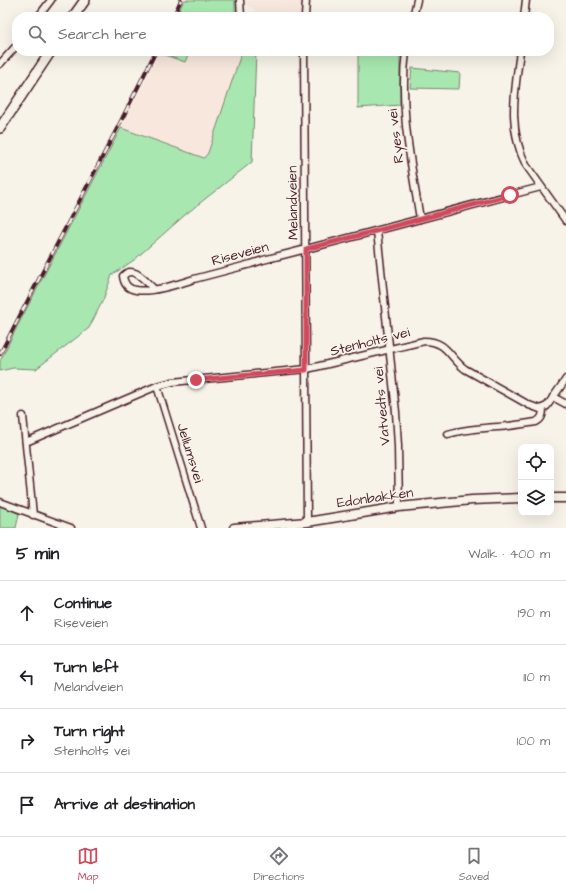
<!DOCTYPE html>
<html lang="en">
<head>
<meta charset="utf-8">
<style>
	:root { --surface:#fff; --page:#f2f2f2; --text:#202124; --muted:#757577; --line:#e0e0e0; --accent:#d1495b }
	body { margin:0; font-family:"Architects Daughter",sans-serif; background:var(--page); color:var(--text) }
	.controls { position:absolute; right:12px; bottom:12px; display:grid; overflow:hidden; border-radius:8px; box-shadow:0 4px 16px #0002 }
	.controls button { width:36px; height:36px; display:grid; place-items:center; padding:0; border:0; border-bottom:1px solid var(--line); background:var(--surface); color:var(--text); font:20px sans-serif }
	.stop { position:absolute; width:12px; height:12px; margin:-9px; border:3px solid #d1495b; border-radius:50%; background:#fff }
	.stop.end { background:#d1495b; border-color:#fff; box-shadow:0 1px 4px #0008 }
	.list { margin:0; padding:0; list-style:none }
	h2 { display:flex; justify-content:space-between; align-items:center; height:52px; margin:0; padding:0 16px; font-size:17px }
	h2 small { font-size:13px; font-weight:400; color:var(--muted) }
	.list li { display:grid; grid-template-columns:26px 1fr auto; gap:12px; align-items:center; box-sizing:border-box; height:64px; padding:0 16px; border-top:1px solid var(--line) }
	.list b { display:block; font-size:15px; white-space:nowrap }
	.list p { margin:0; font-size:13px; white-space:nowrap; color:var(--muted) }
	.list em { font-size:13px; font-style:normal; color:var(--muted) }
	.icon { flex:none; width:22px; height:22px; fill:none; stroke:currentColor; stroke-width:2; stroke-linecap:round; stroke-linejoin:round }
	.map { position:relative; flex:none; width:566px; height:528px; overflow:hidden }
	.search { position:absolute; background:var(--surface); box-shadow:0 4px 16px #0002; left:12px; right:12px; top:12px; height:44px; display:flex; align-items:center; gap:10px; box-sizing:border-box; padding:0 14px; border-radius:16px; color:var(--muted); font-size:15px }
	.sheet { height:308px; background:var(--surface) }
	nav { display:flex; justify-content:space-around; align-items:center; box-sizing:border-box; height:56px; border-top:1px solid var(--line); background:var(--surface); font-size:11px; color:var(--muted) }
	nav a { display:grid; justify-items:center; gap:2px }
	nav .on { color:var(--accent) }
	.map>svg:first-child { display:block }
	.built { fill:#f8e7dd }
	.green { fill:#a8e8b0; stroke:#79846e }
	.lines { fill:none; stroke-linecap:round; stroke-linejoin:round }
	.minor-casing { stroke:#4a1f2b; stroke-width:9 }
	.tertiary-casing { stroke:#4a1f2b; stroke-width:11 }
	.secondary-casing { stroke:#4a1f2b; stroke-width:12 }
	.minor { stroke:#f7f3e8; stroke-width:6 }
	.tertiary { stroke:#f7f3e8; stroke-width:8 }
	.secondary { stroke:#f7f3e8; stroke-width:9 }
	.rail-casing { stroke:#4a1f2b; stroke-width:4 }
	.rail { stroke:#f7f3e8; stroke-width:2.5; stroke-dasharray:8; stroke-linecap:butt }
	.route { stroke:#d1495b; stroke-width:5 }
	.labels { text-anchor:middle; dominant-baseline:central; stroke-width:3.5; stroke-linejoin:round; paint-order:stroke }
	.street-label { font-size:14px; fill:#4a1f2b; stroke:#f7f3e8 }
</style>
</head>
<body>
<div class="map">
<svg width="566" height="528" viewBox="0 0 566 528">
	<rect width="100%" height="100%" fill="#f7f3e8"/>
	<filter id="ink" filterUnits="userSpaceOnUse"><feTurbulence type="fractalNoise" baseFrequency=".025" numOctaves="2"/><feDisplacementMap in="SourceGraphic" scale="8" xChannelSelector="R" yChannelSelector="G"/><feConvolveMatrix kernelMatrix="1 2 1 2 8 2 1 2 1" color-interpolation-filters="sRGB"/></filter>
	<g filter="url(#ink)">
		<!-- built -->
		<g class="built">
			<polygon points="246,0 302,0 302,17 252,17 255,10 247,6"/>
			<polygon points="190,51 242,51 208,153 204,158 121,128 159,53 185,62"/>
		</g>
		<!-- green -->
		<g class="green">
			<polygon points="184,0 235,0 235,17 176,17"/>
			<polygon points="160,51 190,51 185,62 159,53"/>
			<polygon points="242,51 256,51 252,162 186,214 134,260 112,275 103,300 89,328 36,369 13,368 0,371 0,361 16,329 121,128 204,158 208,153"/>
			<polygon points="358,53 400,56 400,105 358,108"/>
			<polygon points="412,68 460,73 459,89 410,88"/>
			<polygon points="0,505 14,511 19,514 16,528 0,528"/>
		</g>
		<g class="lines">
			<defs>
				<g id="minor">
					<polyline points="240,0 241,17"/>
					<polyline points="38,17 51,0"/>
					<polyline points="305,17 306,0"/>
					<polyline points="413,17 417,0"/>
					<polyline points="524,17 526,0"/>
					<polyline points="304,51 307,522"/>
					<path d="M406,51c-7,56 5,112 14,168"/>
					<path d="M520,51c-5,41 -13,76 6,114l40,56"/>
					<polyline points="0,64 17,45"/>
					<polyline points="377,231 396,412 398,446 399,507"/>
					<path d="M154,289c-8,-7 -21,-25 -31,-13 1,8 5,13 13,14 16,3 42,-6 58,-11 19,-5 38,-10 57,-15l12,-4c93,-23 185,-49 278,-73"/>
					<polyline points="157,386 201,528"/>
					<polyline points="553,397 566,404"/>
					<polyline points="23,416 33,515"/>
					<path d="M448,434c17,-5 33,-6 50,-7 13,-1 25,-3 38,-5 6,-3 7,-7 7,-14"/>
					<path d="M26,442l131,-56 15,-4 135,-13 117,-28c23,0 25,16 41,28l64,36 11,4 7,-3 19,-27"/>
					<polyline points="0,502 71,528"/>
				</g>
				<g id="tertiary">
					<polyline points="551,498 566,498"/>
					<polyline points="234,528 307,522 399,507 472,500 521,498"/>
				</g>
				<g id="secondary">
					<polyline points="73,17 85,0"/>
					<polyline points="0,128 51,51"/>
				</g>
			</defs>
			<!-- minor casing -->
			<use href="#minor" class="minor-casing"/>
			<!-- tertiary casing -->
			<use href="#tertiary" class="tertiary-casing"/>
			<!-- secondary casing -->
			<use href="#secondary" class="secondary-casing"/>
			<!-- minor -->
			<use href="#minor" class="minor"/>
			<!-- tertiary -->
			<use href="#tertiary" class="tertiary"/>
			<!-- secondary -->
			<use href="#secondary" class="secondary"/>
			<defs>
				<g id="rail">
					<polyline points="173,17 181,0"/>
					<polyline points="0,354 120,123 156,51"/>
				</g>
			</defs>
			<!-- rail casing -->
			<use href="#rail" class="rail-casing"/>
			<!-- rail -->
			<use href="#rail" class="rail"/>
		</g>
	</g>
	<g class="lines" filter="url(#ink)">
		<!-- route -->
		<path class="route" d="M196,380l110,-10v-121c68,-17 136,-36 204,-54"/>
	</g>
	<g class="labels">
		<!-- street labels -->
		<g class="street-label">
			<text transform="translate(396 136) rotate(-97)">Ryes vei</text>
			<text transform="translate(293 203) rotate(-91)">Melandveien</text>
			<text transform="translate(240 254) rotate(-15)">Riseveien</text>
			<text transform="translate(370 342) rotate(-14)">Stenholts vei</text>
			<text transform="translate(382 406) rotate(-95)">Vatvedts vei</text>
			<text transform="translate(190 453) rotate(73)">Jellumsvei</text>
			<text transform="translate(375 498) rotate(-8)">Edonbakken</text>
		</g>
	</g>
</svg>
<div class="controls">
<button><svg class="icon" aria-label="locate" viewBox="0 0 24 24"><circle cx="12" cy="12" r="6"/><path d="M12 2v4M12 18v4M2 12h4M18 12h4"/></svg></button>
<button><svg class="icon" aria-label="layers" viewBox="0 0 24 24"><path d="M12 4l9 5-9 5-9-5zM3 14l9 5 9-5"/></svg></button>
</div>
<div class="stop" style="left:510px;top:195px"></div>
<div class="stop end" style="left:196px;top:380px"></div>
<div class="search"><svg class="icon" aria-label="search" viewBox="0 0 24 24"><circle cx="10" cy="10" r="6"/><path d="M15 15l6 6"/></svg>Search here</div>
</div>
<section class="sheet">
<h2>5 min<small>Walk · 400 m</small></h2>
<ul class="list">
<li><svg class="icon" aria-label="ahead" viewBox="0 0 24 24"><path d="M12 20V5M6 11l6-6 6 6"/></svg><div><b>Continue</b><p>Riseveien</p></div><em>190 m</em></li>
<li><svg class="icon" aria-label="left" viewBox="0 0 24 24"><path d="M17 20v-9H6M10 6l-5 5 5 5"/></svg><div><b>Turn left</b><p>Melandveien</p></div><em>110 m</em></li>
<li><svg class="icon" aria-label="right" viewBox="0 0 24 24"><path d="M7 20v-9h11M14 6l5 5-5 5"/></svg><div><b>Turn right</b><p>Stenholts vei</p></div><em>100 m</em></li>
<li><svg class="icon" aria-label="arrive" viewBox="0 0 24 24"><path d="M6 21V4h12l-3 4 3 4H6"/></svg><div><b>Arrive at destination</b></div></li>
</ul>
</section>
<nav>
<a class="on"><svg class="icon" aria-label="map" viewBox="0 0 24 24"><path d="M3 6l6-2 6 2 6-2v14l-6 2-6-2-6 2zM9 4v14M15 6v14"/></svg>Map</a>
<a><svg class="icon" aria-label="directions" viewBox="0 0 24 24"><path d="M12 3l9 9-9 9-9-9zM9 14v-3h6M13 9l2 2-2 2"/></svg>Directions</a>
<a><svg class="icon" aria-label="saved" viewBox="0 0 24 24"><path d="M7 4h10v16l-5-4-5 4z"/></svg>Saved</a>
</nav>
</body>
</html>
